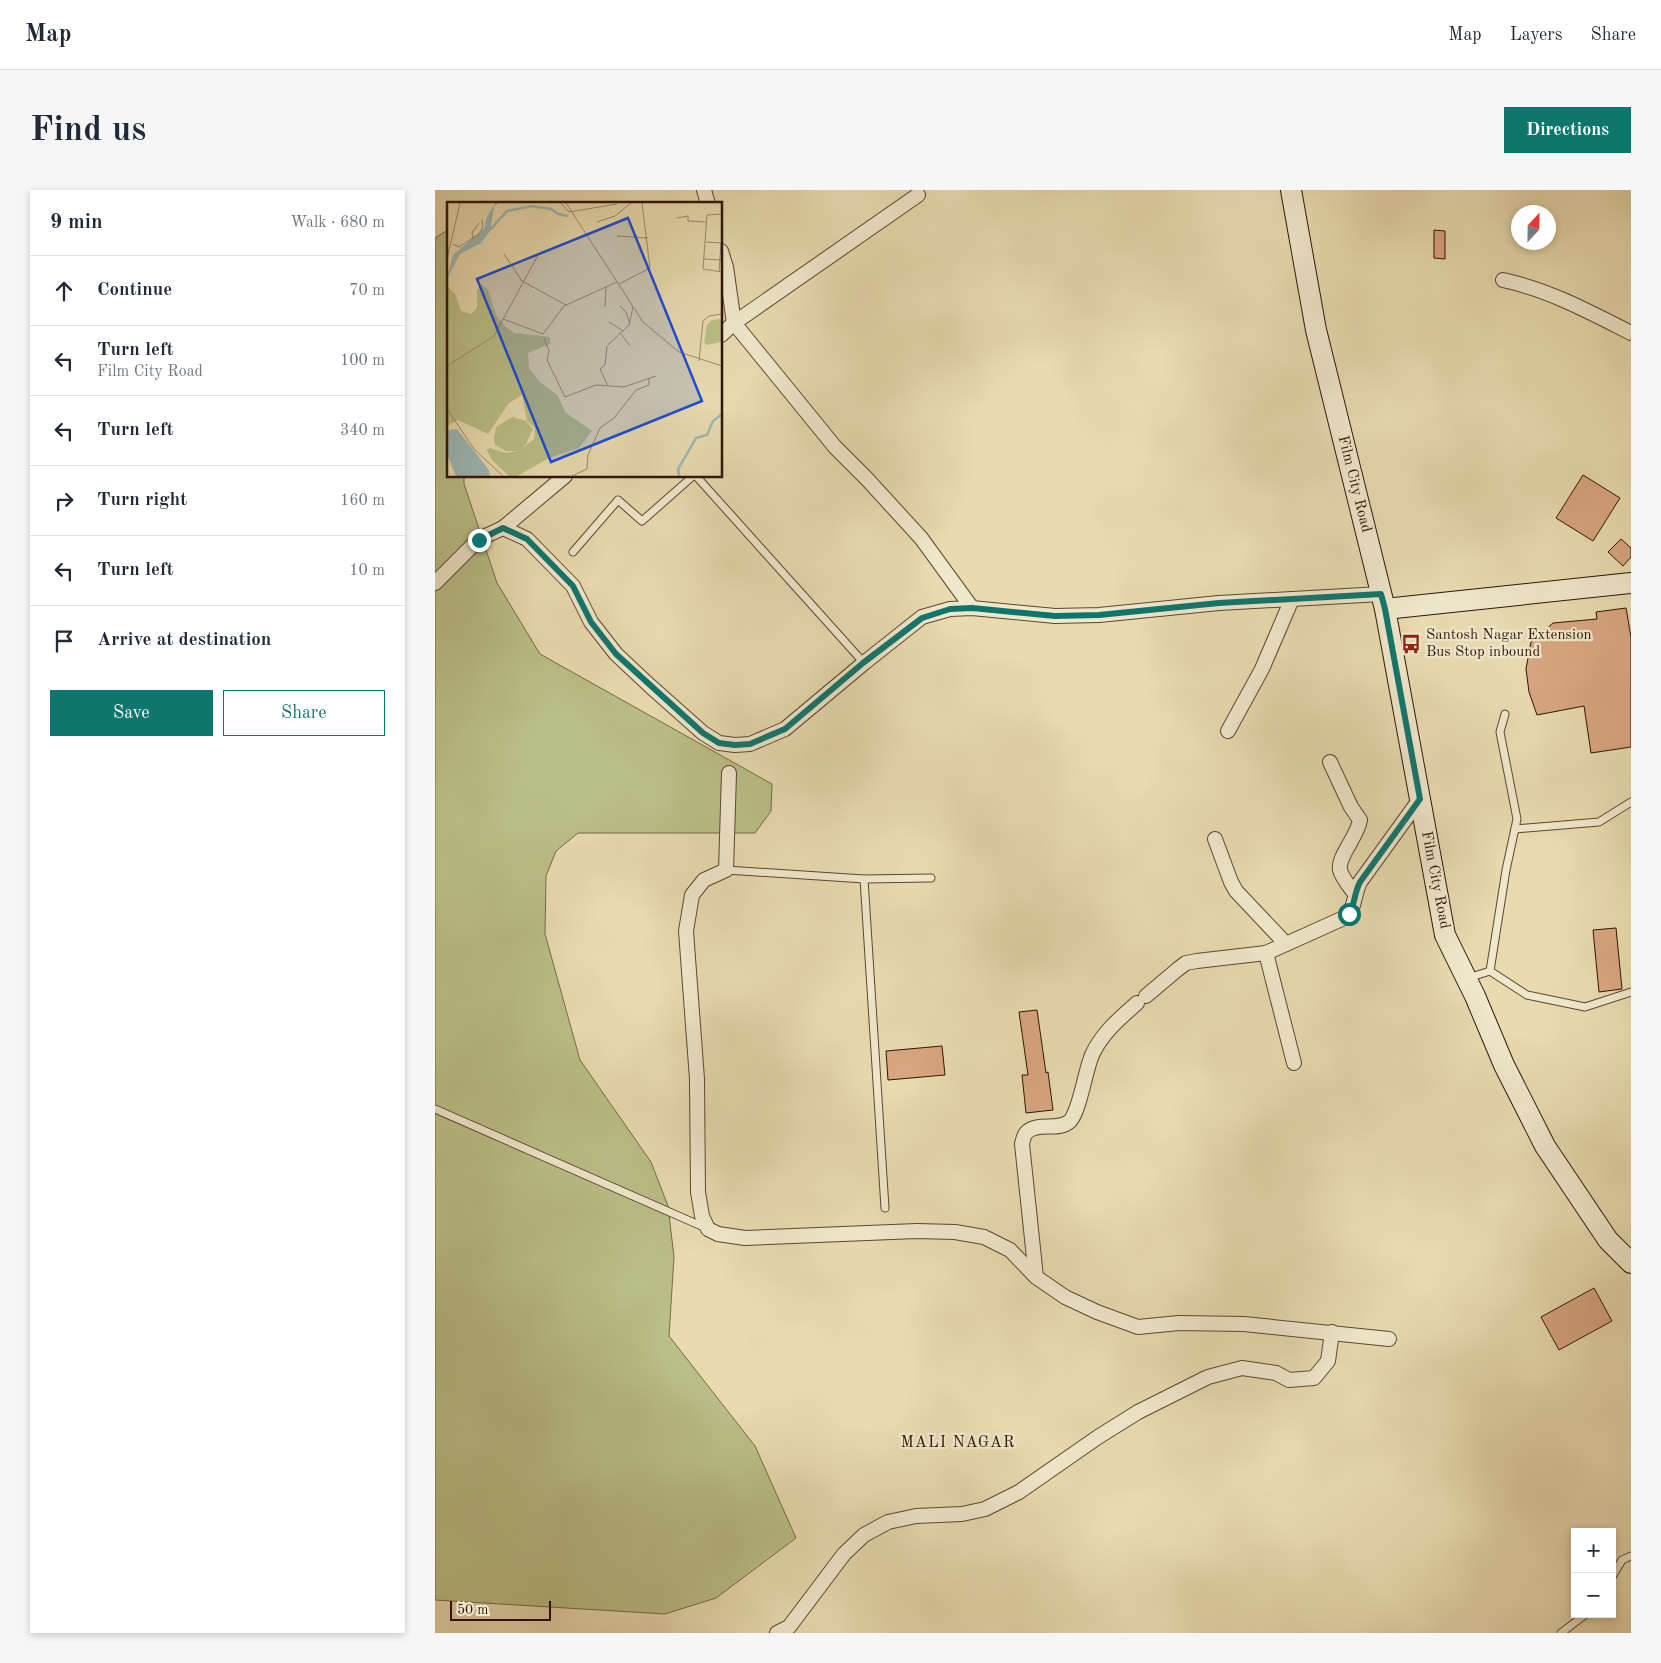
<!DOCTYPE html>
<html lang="en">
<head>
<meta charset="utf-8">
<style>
	:root { --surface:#fff; --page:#f6f6f7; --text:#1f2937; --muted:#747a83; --line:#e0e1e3; --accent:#0f766e }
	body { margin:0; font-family:"Old Standard TT",serif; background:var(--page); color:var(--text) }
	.controls { position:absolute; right:15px; bottom:15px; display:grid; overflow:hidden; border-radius:0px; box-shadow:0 2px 8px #0003 }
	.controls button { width:45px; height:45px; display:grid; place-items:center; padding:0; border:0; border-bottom:1px solid var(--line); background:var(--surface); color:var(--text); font:25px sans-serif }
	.compass { position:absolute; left:1076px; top:15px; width:45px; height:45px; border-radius:50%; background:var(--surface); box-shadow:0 2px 8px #0003; rotate:22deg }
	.scale { position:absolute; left:15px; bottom:12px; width:101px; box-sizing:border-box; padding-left:5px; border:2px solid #2e150a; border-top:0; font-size:14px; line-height:18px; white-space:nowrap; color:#2e150a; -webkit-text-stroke:4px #f0e8cb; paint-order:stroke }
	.stop { position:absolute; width:15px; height:15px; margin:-11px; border:4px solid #0f766e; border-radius:50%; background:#fff }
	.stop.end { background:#0f766e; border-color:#fff; box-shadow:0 1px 5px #0008 }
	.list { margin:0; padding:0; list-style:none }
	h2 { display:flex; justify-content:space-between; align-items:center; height:65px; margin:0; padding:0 20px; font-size:21px }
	h2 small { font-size:16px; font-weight:400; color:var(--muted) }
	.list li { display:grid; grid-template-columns:32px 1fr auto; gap:15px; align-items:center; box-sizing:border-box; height:70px; padding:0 20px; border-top:1px solid var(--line) }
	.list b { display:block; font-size:19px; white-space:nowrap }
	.list p { margin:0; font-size:16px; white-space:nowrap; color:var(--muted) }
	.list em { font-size:16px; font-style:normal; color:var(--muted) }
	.actions { display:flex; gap:10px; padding:15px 20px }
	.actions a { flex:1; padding:11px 0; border:1px solid var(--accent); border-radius:0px; text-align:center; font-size:18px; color:var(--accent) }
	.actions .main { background:var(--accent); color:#fff }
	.icon { flex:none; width:28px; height:28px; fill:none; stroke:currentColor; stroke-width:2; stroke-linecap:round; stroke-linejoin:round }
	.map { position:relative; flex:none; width:1196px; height:1443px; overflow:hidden; border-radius:0px }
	header { display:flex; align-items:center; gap:30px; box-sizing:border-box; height:70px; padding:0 25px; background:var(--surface); border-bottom:1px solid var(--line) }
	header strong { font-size:24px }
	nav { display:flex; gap:28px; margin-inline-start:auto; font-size:18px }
	.intro { display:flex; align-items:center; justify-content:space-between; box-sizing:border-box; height:120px; padding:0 30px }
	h1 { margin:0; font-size:35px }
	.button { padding:12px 22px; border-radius:0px; background:var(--accent); color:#fff; font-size:18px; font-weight:700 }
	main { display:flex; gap:30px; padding:0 30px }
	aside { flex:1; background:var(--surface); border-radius:0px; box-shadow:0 2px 8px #0003 }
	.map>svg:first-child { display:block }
	.green { fill:#babf87; stroke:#746a48 }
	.building { fill:#d8a680; stroke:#2e150a }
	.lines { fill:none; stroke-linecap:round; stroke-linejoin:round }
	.lane-casing { stroke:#5c4633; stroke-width:9 }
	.street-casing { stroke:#5c4633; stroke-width:16 }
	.secondary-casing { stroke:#2e150a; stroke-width:22 }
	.lane { stroke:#f0e8cb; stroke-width:7 }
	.street { stroke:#f0e8cb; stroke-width:14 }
	.secondary { stroke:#f0e8cb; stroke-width:20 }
	.route { stroke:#0f766e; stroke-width:6 }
	.labels { text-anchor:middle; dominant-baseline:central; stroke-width:4.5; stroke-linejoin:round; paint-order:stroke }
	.street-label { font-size:15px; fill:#2e150a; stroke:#f0e8cb }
	.poi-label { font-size:15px; fill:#2e150a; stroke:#f0e8cb; text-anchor:start }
	.neighbourhood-label { font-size:16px; letter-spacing:1px; fill:#2e150a; stroke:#f0e8cb }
	.inset-river { fill:none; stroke:#9cb8b6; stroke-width:2.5 }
	.inset-road { fill:none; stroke:#9e8c6d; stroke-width:1 }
	.view { fill:#1d4ed8; fill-opacity:0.15; stroke:#1d4ed8; stroke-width:2.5 }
	.inset-edge { fill:none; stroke:#2e150a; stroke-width:2.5 }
</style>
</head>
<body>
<header>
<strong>Map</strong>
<nav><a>Map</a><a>Layers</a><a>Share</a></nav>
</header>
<div class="intro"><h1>Find us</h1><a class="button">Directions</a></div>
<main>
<aside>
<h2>9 min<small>Walk · 680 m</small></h2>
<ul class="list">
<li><svg class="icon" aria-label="ahead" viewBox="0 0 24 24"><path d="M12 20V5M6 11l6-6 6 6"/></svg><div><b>Continue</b></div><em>70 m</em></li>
<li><svg class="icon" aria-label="left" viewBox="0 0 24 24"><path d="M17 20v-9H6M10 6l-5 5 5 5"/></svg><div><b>Turn left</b><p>Film City Road</p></div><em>100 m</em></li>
<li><svg class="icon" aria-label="left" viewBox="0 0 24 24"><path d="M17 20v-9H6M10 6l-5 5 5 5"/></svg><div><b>Turn left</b></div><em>340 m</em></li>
<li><svg class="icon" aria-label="right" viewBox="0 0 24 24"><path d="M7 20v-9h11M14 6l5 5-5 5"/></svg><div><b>Turn right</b></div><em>160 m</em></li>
<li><svg class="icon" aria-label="left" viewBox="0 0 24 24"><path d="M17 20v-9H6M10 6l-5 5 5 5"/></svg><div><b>Turn left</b></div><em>10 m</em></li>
<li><svg class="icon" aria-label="arrive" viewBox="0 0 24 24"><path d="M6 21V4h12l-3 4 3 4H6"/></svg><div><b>Arrive at destination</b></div></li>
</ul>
<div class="actions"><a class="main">Save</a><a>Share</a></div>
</aside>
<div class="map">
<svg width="1196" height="1443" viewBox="0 0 1196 1443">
	<rect width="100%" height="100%" fill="#e8dbaf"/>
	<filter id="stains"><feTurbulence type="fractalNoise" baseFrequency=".004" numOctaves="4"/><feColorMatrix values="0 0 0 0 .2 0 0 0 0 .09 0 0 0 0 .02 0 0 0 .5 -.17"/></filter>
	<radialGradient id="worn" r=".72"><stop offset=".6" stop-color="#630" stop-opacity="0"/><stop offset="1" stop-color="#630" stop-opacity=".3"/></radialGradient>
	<!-- green -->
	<polygon class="green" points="11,41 14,43 14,286 29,286 29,294 62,393 105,464 337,594 336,621 320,643 143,643 121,661 111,686 110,744 145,870 216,972 233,1016 239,1067 234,1146 320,1256 361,1348 281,1408 230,1424 0,1410 0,48"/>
	<!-- building -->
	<g class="building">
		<polygon points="999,40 1010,41 1010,69 999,68"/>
		<polygon points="1148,285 1185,308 1158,351 1121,328"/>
		<polygon points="1186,349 1196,358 1196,367 1188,376 1173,362"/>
		<polygon points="1191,418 1196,447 1196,557 1156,563 1149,516 1102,525 1094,502 1091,479 1096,452 1118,433 1162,429 1161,422"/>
		<polygon points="1181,738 1187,799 1164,802 1158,740"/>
		<polygon points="602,820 611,883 613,882 618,920 591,923 587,885 593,885 584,822"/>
		<polygon points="507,856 510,885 453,890 451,861"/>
		<polygon points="1159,1098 1177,1131 1124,1160 1106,1127"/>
	</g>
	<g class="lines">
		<defs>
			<g id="lane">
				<polyline points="261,286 429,473"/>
				<polyline points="138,362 183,310 207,331 258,286"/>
				<polyline points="1080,639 1164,632 1196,612"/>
				<polyline points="291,680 429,689 496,688"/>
				<polyline points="429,689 450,1018"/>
				<polyline points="1055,781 1071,680 1082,629 1065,542 1070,524"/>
				<polyline points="1033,788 1055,781 1092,805 1150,817 1196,802"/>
				<polyline points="0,919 271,1038"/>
				<polyline points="1177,1387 1187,1370 1196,1366"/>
				<polyline points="1126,1443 1151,1424"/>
			</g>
			<g id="street">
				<polyline points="269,0 273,14"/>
				<polyline points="286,61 291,77 299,133 400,257 432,289 486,348 537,418"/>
				<path d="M1068,90c46,10 87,32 128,53"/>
				<polyline points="286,145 299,133 483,5"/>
				<polyline points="68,338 92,349 138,396 156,432 181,464 214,495 268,543 284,553 300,555 315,554 350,539 429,473 487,427 515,419 537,418 620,426 664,425 784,413 946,404"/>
				<polyline points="0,393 44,349 68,338 130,286"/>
				<polyline points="793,541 827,479 857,409"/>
				<path d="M895,572l21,45 9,13c-2,16 -23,37 -20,50 2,8 10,17 15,24"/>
				<polyline points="294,583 291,680 269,690 257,705 251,741 262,889 263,1002 267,1026 273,1039 283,1044 310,1048 482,1041 520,1042 549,1047 575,1060 601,1087 630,1107 662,1122 703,1137 744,1133 809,1134 954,1149"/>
				<polyline points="780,649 796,692 801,701 851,754"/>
				<polyline points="831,763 859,873"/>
				<path d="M711,806l32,-27 8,-6 11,-2 69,-8 80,-36c9,-8 8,-23 14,-35l60,-83"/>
				<path d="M601,1087l-14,-133c1,-4 2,-9 4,-11 10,-12 33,-1 44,-12 10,-11 15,-50 22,-66 10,-22 27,-36 45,-52"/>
				<polyline points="342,1443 354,1437 409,1364 429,1345 453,1332 481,1326 527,1324 550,1319 584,1302 663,1247 703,1222 773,1187 807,1178 841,1183 854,1190 879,1188 893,1171 897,1142"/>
			</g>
			<g id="secondary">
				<polyline points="856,0 881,140 950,419 1010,745 1040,806 1069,875 1110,956 1173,1050 1196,1073"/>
				<polyline points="950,419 1196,393"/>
			</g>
		</defs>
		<!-- lane casing -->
		<use href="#lane" class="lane-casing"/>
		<!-- street casing -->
		<use href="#street" class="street-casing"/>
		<!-- secondary casing -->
		<use href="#secondary" class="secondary-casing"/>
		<!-- lane -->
		<use href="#lane" class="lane"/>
		<!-- street -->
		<use href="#street" class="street"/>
		<!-- secondary -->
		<use href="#secondary" class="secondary"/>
	</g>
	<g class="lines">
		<!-- route -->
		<path class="route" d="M44,350l24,-12 24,11 46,47 18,36 25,32 87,79 16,10 16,2 15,-1 35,-15 78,-66 59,-45 28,-9 22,-1 83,8 44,-1 120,-12 162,-9 4,15 35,190 -60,83c-6,11 -5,23 -11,32"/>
	</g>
	<!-- icons -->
	<defs>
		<symbol id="bus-bare" viewBox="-9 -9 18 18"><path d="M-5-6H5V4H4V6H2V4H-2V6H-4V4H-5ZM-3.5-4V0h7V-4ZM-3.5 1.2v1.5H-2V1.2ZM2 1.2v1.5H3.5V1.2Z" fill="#8f2418" stroke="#f0e8cb" stroke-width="2.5" paint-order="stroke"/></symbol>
	</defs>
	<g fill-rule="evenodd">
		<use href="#bus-bare" x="962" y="440" width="28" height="28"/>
	</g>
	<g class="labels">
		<!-- street labels -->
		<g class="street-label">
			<text transform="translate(919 294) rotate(76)">Film City Road</text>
			<text transform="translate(1000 690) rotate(79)">Film City Road</text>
		</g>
		<!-- poi labels -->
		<g class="poi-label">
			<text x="991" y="445">Santosh Nagar Extension<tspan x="991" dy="17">Bus Stop inbound</tspan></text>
		</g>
		<!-- neighbourhood labels -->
		<g class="neighbourhood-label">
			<text x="523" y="1253">MALI NAGAR</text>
		</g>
	</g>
	<!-- overview -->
	<g transform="translate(12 12)">
		<rect width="275" height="275" fill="#e8dbaf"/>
		<path d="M34,82l7,6 8,25 9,11 9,7 36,4v7l-22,9 1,15 11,14 18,14 7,16 27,19 -13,17 -30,10 -32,18h-8l-17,-16 -5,-10 3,-2 16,5 11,-2h-11l-11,-6 -1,-7 2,-11 16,-10 14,4 7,8 -7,15 -6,6 14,-11 1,-11 -8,-7 -5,-26 -13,8 -21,31 -30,-14 -11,6v-140l8,8 6,17 10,3 6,-6v-18zM275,117v23l-16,3 -2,-3 3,-17 5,-5z" fill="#babf87"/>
		<path d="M48,1h4l-5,3 -4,25 -9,12 -21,11 -13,25 6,-24 32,-27 1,-9zM10,227l32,41 1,6h-34l-9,-22v-24z" fill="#9cb8b6"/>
		<path class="inset-river" d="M43,28l17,-19 25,-5 19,3 7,5 10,2M232,274l-1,-7 18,-31 11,-3 6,-14 9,-7"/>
		<path class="inset-road" d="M114,1l8,9 48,-8M119,1l77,119 36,30 43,14M230,16l11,-2v5l18,1M150,20l18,-6 16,-13M170,34l31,2M26,36l-1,-5 7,-10M258,40l2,-27 15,-1M275,41l-17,-1 -2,27 19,3M6,42l6,3 20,-13 4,-7 -1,-8M57,52l18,27 44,24M0,57l13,-56M257,57l18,1M272,70l2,-29M172,82l31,-16 -8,-65M173,104l6,6 3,9M158,105l1,-20M56,117l40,15 21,-28 53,-24M162,120l14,9M174,132l9,12M97,136l5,13 -2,9 18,37 31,-12 28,2 32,-11M161,143l21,-20 4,-18M160,144l-2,19 -5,4 8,17M252,159l4,-40 6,-5 13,-2M0,164l47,-30 44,-81M0,207l27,40 29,27M125,274l15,-7 1,-14 12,-27 14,-10 22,-28 13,-5v-7"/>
		<path class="view" d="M181,16l74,183 -151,61 -74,-183z"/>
		<rect width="275" height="275" class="inset-edge"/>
	</g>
	<rect width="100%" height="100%" filter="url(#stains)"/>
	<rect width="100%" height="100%" fill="url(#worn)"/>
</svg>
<div class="controls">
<button>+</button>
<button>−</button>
</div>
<svg class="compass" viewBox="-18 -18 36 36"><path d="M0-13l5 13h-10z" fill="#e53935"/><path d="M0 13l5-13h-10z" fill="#747a83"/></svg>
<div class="scale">50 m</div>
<div class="stop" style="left:914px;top:724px"></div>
<div class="stop end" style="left:44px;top:350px"></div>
</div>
</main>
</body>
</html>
